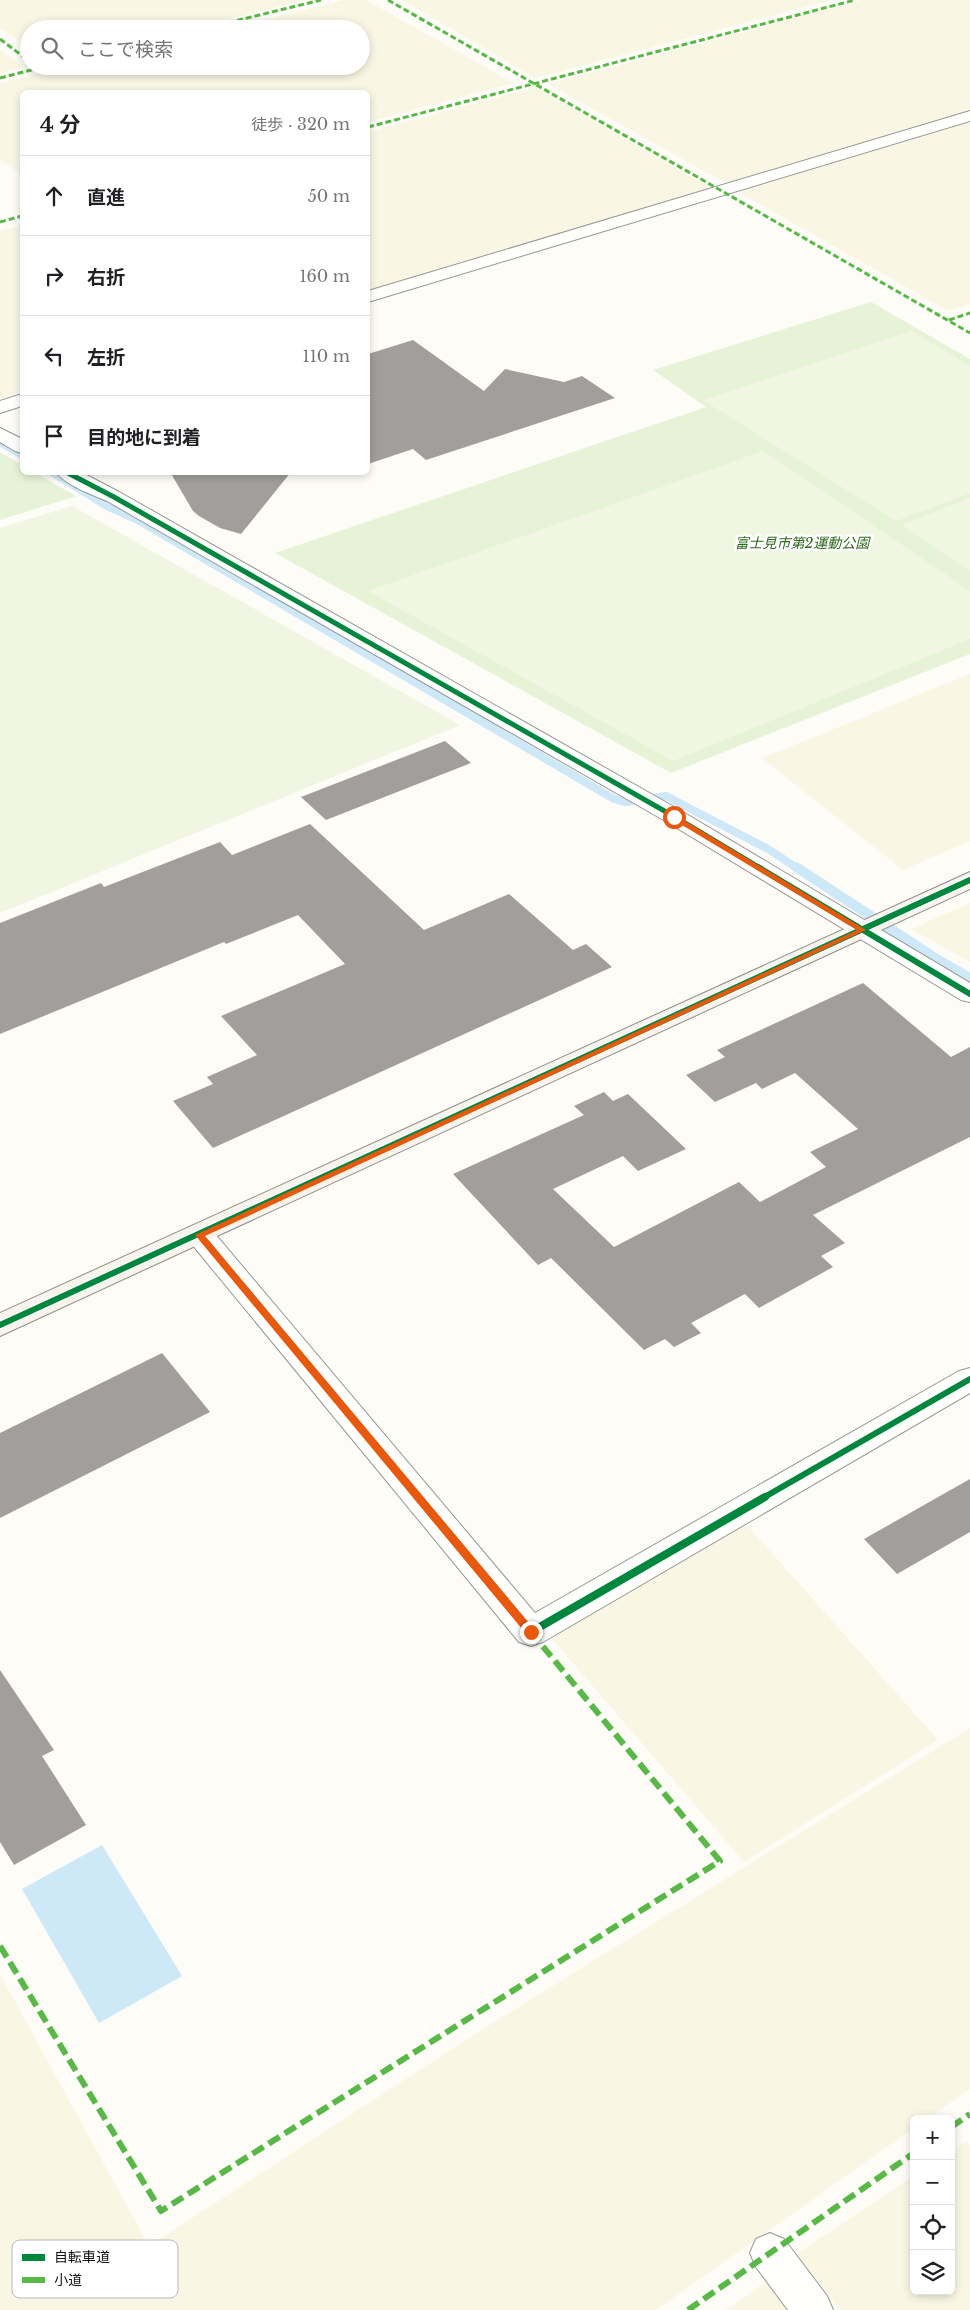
<!DOCTYPE html>
<html lang="ja">
<head>
<meta charset="utf-8">
<style>
	:root { --surface:#fff; --page:#f6f6f6; --text:#202124; --muted:#757577; --line:#e0e0e0 }
	body { margin:0; font-family:"Libre Baskerville","Noto Sans JP",serif; background:var(--page); color:var(--text) }
	.controls { position:absolute; right:15px; bottom:15px; display:grid; overflow:hidden; border-radius:8px; box-shadow:0 2px 8px #0003 }
	.controls button { width:45px; height:45px; display:grid; place-items:center; padding:0; border:0; border-bottom:1px solid var(--line); background:var(--surface); color:var(--text); font:25px sans-serif }
	.stop { position:absolute; width:15px; height:15px; margin:-11px; border:4px solid #ea580c; border-radius:50%; background:#fff }
	.stop.end { background:#ea580c; border-color:#fff; box-shadow:0 1px 5px #0008 }
	.list { margin:0; padding:0; list-style:none }
	h2 { display:flex; justify-content:space-between; align-items:center; height:65px; margin:0; padding:0 20px; font-size:21px }
	h2 small { font-size:16px; font-weight:400; color:var(--muted) }
	.list li { display:grid; grid-template-columns:32px 1fr auto; gap:15px; align-items:center; box-sizing:border-box; height:80px; padding:0 20px; border-top:1px solid var(--line) }
	.list b { display:block; font-size:19px; white-space:nowrap }
	.list em { font-size:16px; font-style:normal; color:var(--muted) }
	.icon { flex:none; width:28px; height:28px; fill:none; stroke:currentColor; stroke-width:2; stroke-linecap:round; stroke-linejoin:round }
	.map { position:relative; flex:none; width:970px; height:2310px; overflow:hidden }
	.search { position:absolute; background:var(--surface); box-shadow:0 2px 8px #0003; left:20px; top:20px; width:350px; height:55px; display:flex; align-items:center; gap:12px; box-sizing:border-box; padding:0 18px; border-radius:28px; color:var(--muted); font-size:19px }
	.panel { position:absolute; background:var(--surface); box-shadow:0 2px 8px #0003; left:20px; top:90px; width:350px; height:385px; border-radius:8px }
	.map>svg:first-child { display:block }
	.farmland { fill:#f9f7e4 }
	.green { fill:#e7f3d7 }
	.pitch { fill:#f0f6e1 }
	.water { fill:#cde8f7 }
	.lines { fill:none; stroke-linecap:round; stroke-linejoin:round }
	.stream-far1 { stroke:#cde8f7; stroke-width:8 }
	.stream { stroke:#cde8f7; stroke-width:10 }
	.building { fill:#a19f9c }
	.street-casing { stroke:#979795; stroke-width:2 }
	.secondary-casing { stroke:#8e8d8b; stroke-width:2 }
	.street { fill:#fffffe; fill-rule:evenodd }
	.secondary { fill:#f6f4eb; fill-rule:evenodd }
	.quiet-far1 { stroke:#58b947; stroke-width:3; stroke-dasharray:6 3; stroke-linecap:butt }
	.quiet { stroke:#58b947; stroke-width:6; stroke-dasharray:13 6; stroke-linecap:butt }
	.cycleway-far2-casing { stroke:#fff; stroke-width:8 }
	.cycleway-far1-casing { stroke:#fff; stroke-width:9 }
	.cycleway-casing { stroke:#fff; stroke-width:11 }
	.cycleway-far2 { stroke:#00873e; stroke-width:5 }
	.cycleway-far1 { stroke:#00873e; stroke-width:6 }
	.cycleway { stroke:#00873e; stroke-width:8 }
	.route { fill:#ea580c }
	.labels { text-anchor:middle; dominant-baseline:central; stroke-width:5; stroke-linejoin:round; paint-order:stroke }
	.far-park-label { font-size:14px; font-style:italic; fill:#2f6b1f; stroke:#fff }
	.key { fill:#fff; stroke:#b8b8b8; stroke-width:1 }
	.key-label { font-size:14px; fill:#111 }
</style>
</head>
<body>
<div class="map">
<svg width="970" height="2310" viewBox="0 0 970 2310">
	<rect width="100%" height="100%" fill="#fdfcf7"/>
	<!-- farmland -->
	<g class="farmland">
		<polygon points="0,0 306,0 188,29 29,29 29,48 0,28"/>
		<polygon points="345,0 366,0 514,83 368,122 368,92 22,92 22,176 0,159 0,83 70,66 361,66 361,29 226,29"/>
		<polygon points="402,0 832,0 535,78"/>
		<polygon points="862,0 970,0 970,111 730,182 720,180 548,84"/>
		<polygon points="0,50 24,67 0,73"/>
		<polygon points="536,87 711,188 368,290 368,132"/>
		<polygon points="970,121 970,304 948,311 740,193 742,188"/>
		<polygon points="22,225 22,392 0,399 0,231"/>
		<polygon points="970,674 970,841 903,870 762,758"/>
		<polygon points="970,903 970,962 911,929"/>
		<polygon points="747,1525 938,1740 744,1862 553,1640 566,1622"/>
		<polygon points="970,1728 970,2089 927,2119 914,2119 914,2128 656,2310 0,2310 0,1974 149,2246 475,2034"/>
		<polygon points="966,2141 970,2145 970,2310 840,2310 796,2254 914,2176 914,2291 951,2291 951,2151"/>
		<polygon points="768,2280 790,2310 726,2310"/>
	</g>
	<!-- green -->
	<g class="green">
		<polygon points="871,302 970,359 970,654 671,773 275,553 706,407 653,370"/>
		<polygon points="0,452 22,465 22,472 35,473 76,496 0,520"/>
	</g>
	<!-- pitch -->
	<g class="pitch">
		<polygon points="911,331 970,366 970,493 896,521 703,400"/>
		<polygon points="763,451 970,591 970,639 673,761 368,591"/>
		<polygon points="970,498 970,571 901,525"/>
		<polygon points="72,506 460,725 0,913 0,528"/>
	</g>
	<!-- water -->
	<polygon class="water" points="102,1845 182,1976 99,2023 22,1889"/>
	<g class="lines">
		<!-- stream-far1 -->
		<g class="stream-far1">
			<polyline points="0,442 22,455"/>
			<polyline points="52,472 107,506 138,520 614,799 626,802 666,796 768,849 797,868"/>
		</g>
		<!-- stream -->
		<polyline class="stream" points="796,867 935,958 970,978"/>
	</g>
	<!-- building -->
	<g class="building">
		<polygon points="413,340 484,391 505,369 564,382 582,376 615,398 426,460 413,449 368,464 368,354"/>
		<polygon points="170,472 291,472 241,534 220,528 199,516 193,511"/>
		<polygon points="445,741 471,763 326,820 301,797"/>
		<polygon points="310,824 424,930 509,894 573,950 586,944 612,967 213,1148 173,1101 213,1084 207,1077 257,1055 221,1016 345,964 298,915 226,944 224,942 0,1034 0,923 101,883 104,887 220,842 232,855"/>
		<polygon points="863,983 951,1057 970,1047 970,1137 813,1215 845,1243 821,1256 833,1267 759,1308 745,1294 691,1323 701,1333 674,1347 665,1339 644,1350 551,1258 538,1265 453,1174 584,1115 574,1106 604,1092 613,1101 628,1094 686,1149 638,1171 623,1156 553,1189 614,1247 739,1182 760,1202 826,1167 810,1152 858,1129 795,1073 762,1089 756,1083 715,1102 686,1075 725,1057 717,1050"/>
		<polygon points="162,1353 210,1412 0,1518 0,1433"/>
		<polygon points="970,1479 970,1532 897,1574 864,1539"/>
		<polygon points="0,1670 54,1750 42,1756 86,1825 14,1865 0,1842"/>
	</g>
	<g class="lines">
		<defs>
			<g id="street">
				<polygon points="970,111 970,121 368,302 368,291"/>
				<polygon points="22,394 22,406 0,413 0,401"/>
				<polygon points="0,428 22,439 22,453 15,451 0,442"/>
				<path d="M56,472h25l40,21 562,319 287,171v19l-9,-2 -294,-178 -560,-321c-14,-6 -42,-16 -51,-29z"/>
				<polygon points="200,1225 210,1228 535,1613 959,1371 970,1368 970,1393 543,1642 531,1646 519,1642 190,1242 186,1235 190,1228"/>
				<polygon points="770,2233 784,2239 827,2296 833,2310 788,2310 756,2267 750,2253 756,2239"/>
			</g>
			<polygon id="secondary" points="970,872 970,889 0,1336 0,1313"/>
		</defs>
		<!-- street casing -->
		<use href="#street" class="street-casing"/>
		<!-- secondary casing -->
		<use href="#secondary" class="secondary-casing"/>
		<!-- street -->
		<use href="#street" class="street"/>
		<!-- secondary -->
		<use href="#secondary" class="secondary"/>
		<!-- quiet-far1 -->
		<g class="quiet-far1">
			<polyline points="388,0 970,333"/>
			<polyline points="202,29 321,0"/>
			<polyline points="0,39 29,61"/>
			<polyline points="0,78 47,66"/>
			<polyline points="368,127 855,0"/>
			<polyline points="0,222 22,216"/>
			<polyline points="949,320 970,313"/>
		</g>
		<!-- quiet -->
		<g class="quiet">
			<polyline points="0,1946 161,2211 720,1861 531,1632"/>
			<polyline points="951,2127 970,2114"/>
			<polyline points="688,2310 914,2153"/>
		</g>
		<defs>
			<polyline id="cycleway-far2" points="66,472 114,497 675,817 760,868"/>
			<g id="cycleway-far1">
				<polyline points="758,867 970,994"/>
				<polyline points="200,1235 420,1498"/>
				<polyline points="0,1325 970,880"/>
				<polyline points="763,1498 970,1379"/>
			</g>
			<polyline id="cycleway" points="418,1497 531,1632 765,1497"/>
		</defs>
		<!-- cycleway-far2 casing -->
		<use href="#cycleway-far2" class="cycleway-far2-casing"/>
		<!-- cycleway-far1 casing -->
		<use href="#cycleway-far1" class="cycleway-far1-casing"/>
		<!-- cycleway casing -->
		<use href="#cycleway" class="cycleway-casing"/>
		<!-- cycleway-far2 -->
		<use href="#cycleway-far2" class="cycleway-far2"/>
		<!-- cycleway-far1 -->
		<use href="#cycleway-far1" class="cycleway-far1"/>
		<!-- cycleway -->
		<use href="#cycleway" class="cycleway"/>
	</g>
	<!-- route -->
	<polygon class="route" points="672,816 677,816 866,930 205,1236 534,1629 536,1632 531,1636 527,1635 195,1235 857,930 672,819"/>
	<g class="labels">
		<!-- far-park labels -->
		<g class="far-park-label">
			<text x="802" y="543">富士見市第2運動公園</text>
		</g>
	</g>
	<!-- legend -->
	<rect x="12" y="2240" width="166" height="58" rx="8" class="key"/>
	<rect x="22" y="2254" width="23" height="7" fill="#00873e"/>
	<rect x="22" y="2277" width="23" height="6" fill="#58b947"/>
	<g class="key-label">
		<text x="54" y="2262">自転車道</text>
		<text x="54" y="2285">小道</text>
	</g>
</svg>
<div class="controls">
<button>+</button>
<button>−</button>
<button><svg class="icon" aria-label="locate" viewBox="0 0 24 24"><circle cx="12" cy="12" r="6"/><path d="M12 2v4M12 18v4M2 12h4M18 12h4"/></svg></button>
<button><svg class="icon" aria-label="layers" viewBox="0 0 24 24"><path d="M12 4l9 5-9 5-9-5zM3 14l9 5 9-5"/></svg></button>
</div>
<div class="stop" style="left:674px;top:817px"></div>
<div class="stop end" style="left:531px;top:1632px"></div>
<div class="search"><svg class="icon" aria-label="search" viewBox="0 0 24 24"><circle cx="10" cy="10" r="6"/><path d="M15 15l6 6"/></svg>ここで検索</div>
<section class="panel">
<h2>4 分<small>徒歩 · 320 m</small></h2>
<ul class="list">
<li><svg class="icon" aria-label="ahead" viewBox="0 0 24 24"><path d="M12 20V5M6 11l6-6 6 6"/></svg><div><b>直進</b></div><em>50 m</em></li>
<li><svg class="icon" aria-label="right" viewBox="0 0 24 24"><path d="M7 20v-9h11M14 6l5 5-5 5"/></svg><div><b>右折</b></div><em>160 m</em></li>
<li><svg class="icon" aria-label="left" viewBox="0 0 24 24"><path d="M17 20v-9H6M10 6l-5 5 5 5"/></svg><div><b>左折</b></div><em>110 m</em></li>
<li><svg class="icon" aria-label="arrive" viewBox="0 0 24 24"><path d="M6 21V4h12l-3 4 3 4H6"/></svg><div><b>目的地に到着</b></div></li>
</ul>
</section>
</div>
</body>
</html>
